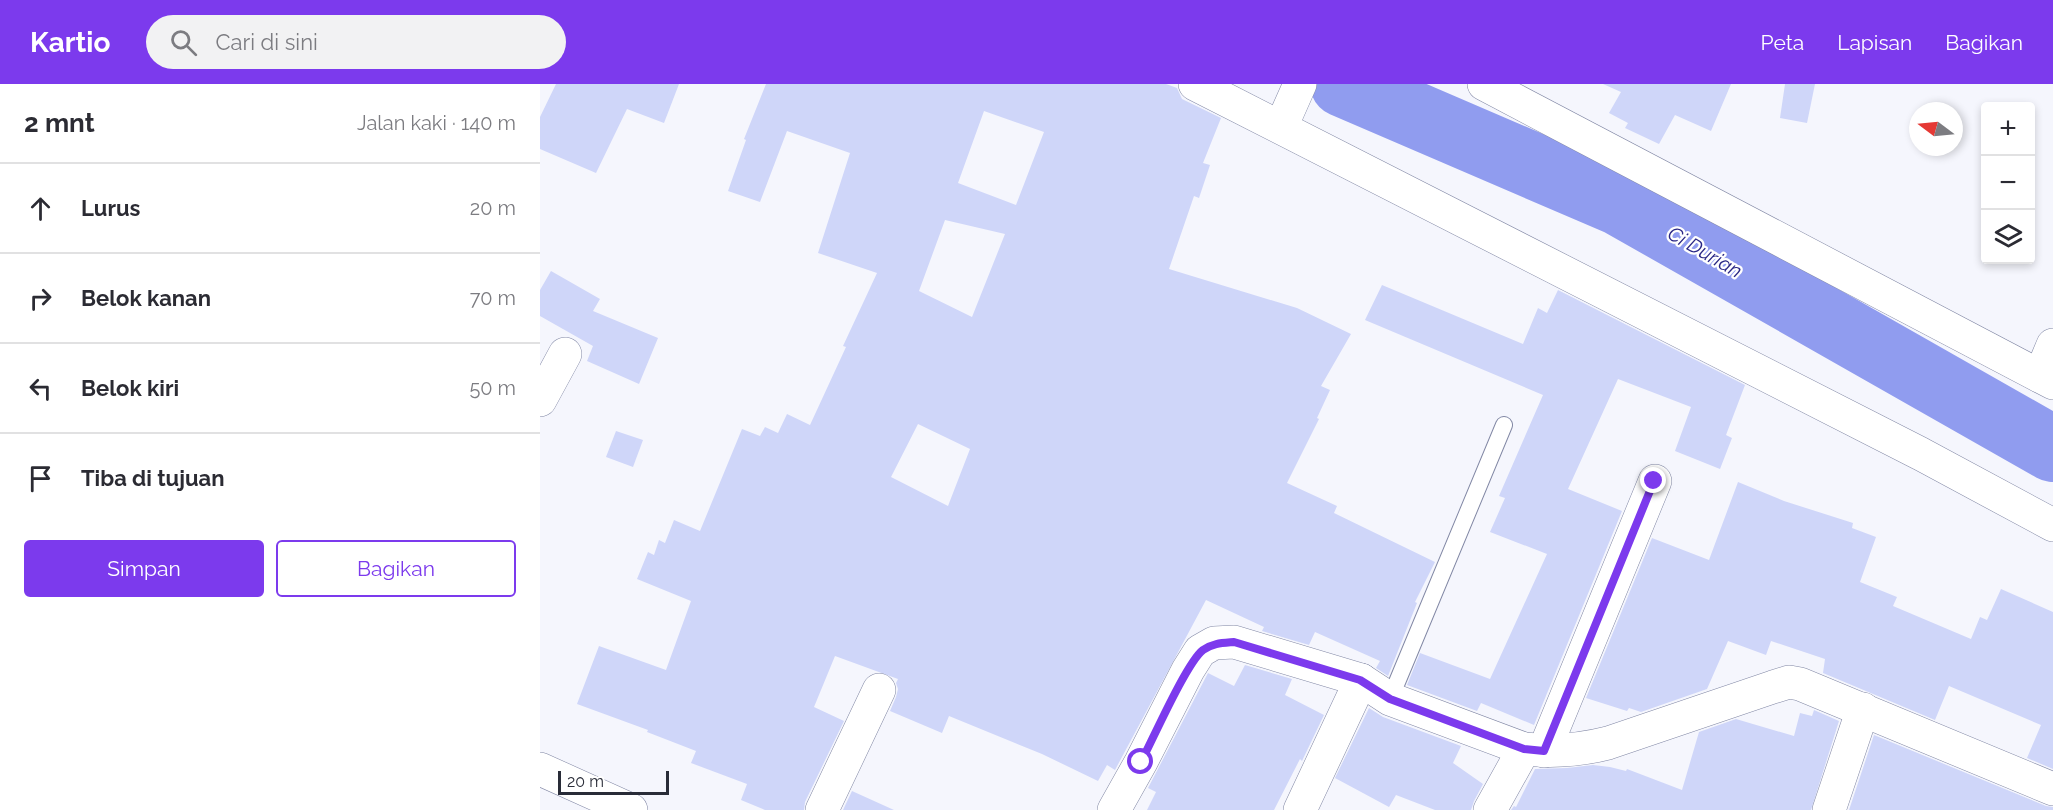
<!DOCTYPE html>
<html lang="id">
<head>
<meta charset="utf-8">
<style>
	:root { --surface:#fff; --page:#f2f2f3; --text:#2b2b33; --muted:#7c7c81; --line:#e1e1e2; --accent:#7c3aed }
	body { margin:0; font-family:Raleway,sans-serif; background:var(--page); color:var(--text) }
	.controls { position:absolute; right:18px; top:18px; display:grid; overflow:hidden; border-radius:6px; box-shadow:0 3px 9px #0003 }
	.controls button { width:54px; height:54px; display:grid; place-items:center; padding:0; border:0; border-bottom:2px solid var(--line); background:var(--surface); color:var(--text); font:30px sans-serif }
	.compass { position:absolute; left:1369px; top:18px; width:54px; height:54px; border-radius:50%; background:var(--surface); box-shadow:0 3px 9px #0003; rotate:286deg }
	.scale { position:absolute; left:18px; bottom:15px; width:111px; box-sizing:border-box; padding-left:6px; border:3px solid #292c38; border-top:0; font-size:16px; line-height:21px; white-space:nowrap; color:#292c38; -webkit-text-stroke:4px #fff; paint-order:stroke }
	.stop { position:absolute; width:18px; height:18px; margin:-14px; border:4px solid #7c3aed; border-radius:50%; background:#fff }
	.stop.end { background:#7c3aed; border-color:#fff; box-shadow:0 2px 6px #0008 }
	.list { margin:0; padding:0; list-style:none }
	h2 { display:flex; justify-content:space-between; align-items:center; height:78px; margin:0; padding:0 24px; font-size:26px }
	h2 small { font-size:20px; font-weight:400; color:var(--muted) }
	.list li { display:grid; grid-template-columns:39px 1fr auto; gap:18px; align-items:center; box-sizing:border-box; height:90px; padding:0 24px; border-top:2px solid var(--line) }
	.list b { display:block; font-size:22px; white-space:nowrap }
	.list em { font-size:20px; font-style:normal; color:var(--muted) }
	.actions { display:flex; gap:12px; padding:18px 24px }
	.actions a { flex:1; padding:14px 0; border:2px solid var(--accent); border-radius:6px; text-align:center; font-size:21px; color:var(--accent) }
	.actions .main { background:var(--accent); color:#fff }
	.icon { flex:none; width:33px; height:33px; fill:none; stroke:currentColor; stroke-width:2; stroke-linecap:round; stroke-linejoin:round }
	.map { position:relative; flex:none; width:1513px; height:726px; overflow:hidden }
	header { display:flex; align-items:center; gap:36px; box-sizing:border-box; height:84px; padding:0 30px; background:var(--accent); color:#fff }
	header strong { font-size:28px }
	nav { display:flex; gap:33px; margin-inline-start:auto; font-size:21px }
	.search { width:420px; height:54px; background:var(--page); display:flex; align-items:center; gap:15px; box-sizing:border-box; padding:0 21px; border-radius:33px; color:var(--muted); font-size:22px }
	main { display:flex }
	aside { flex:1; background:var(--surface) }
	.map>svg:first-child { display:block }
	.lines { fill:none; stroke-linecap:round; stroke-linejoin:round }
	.river { stroke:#909cef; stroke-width:66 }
	.building { fill:#cfd6f9; fill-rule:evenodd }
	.lane-casing { stroke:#8288a5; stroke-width:18 }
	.street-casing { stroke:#8288a5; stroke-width:34 }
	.lane { stroke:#fff; stroke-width:16 }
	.street { stroke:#fff; stroke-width:33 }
	.route { stroke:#7c3aed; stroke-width:8 }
	.labels { text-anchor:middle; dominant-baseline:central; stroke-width:4.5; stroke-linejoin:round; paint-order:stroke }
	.water-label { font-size:20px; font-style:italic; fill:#2a2785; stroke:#fff }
</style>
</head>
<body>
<header>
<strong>Kartio</strong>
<div class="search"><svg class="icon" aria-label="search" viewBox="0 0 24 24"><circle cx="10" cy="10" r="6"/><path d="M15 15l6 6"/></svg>Cari di sini</div>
<nav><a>Peta</a><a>Lapisan</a><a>Bagikan</a></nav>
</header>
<main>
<aside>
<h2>2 mnt<small>Jalan kaki · 140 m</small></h2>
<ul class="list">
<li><svg class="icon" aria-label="ahead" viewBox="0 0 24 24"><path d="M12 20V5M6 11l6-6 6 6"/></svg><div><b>Lurus</b></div><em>20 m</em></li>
<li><svg class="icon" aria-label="right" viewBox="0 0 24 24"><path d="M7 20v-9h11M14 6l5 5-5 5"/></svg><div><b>Belok kanan</b></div><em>70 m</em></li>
<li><svg class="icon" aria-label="left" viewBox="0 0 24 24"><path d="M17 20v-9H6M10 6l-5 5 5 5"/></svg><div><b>Belok kiri</b></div><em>50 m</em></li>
<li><svg class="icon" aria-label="arrive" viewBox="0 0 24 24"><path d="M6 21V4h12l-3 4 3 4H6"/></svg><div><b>Tiba di tujuan</b></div></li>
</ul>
<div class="actions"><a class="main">Simpan</a><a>Bagikan</a></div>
</aside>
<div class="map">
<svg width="1513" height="726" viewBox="0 0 1513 726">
	<rect width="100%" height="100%" fill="#f5f6fd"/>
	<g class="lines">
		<!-- river -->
		<polyline class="river" points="803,0 1080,119 1513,365"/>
	</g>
	<!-- building -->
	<g class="building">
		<polygon points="16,0 139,0 124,39 87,25 56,89 0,65 0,33"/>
		<path d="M226,0h400l11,4 5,11 39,19 -18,45 7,2 -11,33 -5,-2 -25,73 128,39 54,26 -30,52 9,4 -13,28 2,1 -32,64 50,23 -3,7 101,49 -20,40 2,1 -29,73 -12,-8 4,-7 -65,-29 -6,13 -47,-14 2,-4 -58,-27 -91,170 -8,-5 -9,16 -56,-27 -93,-38 -7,17 -52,-22 6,-14 2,-8 -2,-6 2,-4 -63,-23 -21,51 30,14 -39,81 -1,8h-39l-24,-10 6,-16 -56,-21 5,-12 -49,-19 1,-2 -71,-26 22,-58 67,24 25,-69 -54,-22 11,-27 6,3 5,-15 6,3 9,-23 26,11 42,-102 18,7 5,-9 13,6 9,-19 23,11 36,-78 -3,-1 34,-73 -59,-20 32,-100 -63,-22 -27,71 -32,-11 18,-51 -2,-1zM444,27l60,21 -28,73 -58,-22zM405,136l60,14 -33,83 -53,-26zM378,340l52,25 -22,57 -57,-29z"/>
		<polygon points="1063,0 1191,0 1171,47 1135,31 1119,60 1085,44 1088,39 1069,29 1081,8"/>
		<polygon points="1245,0 1275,0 1267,39 1240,34"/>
		<polygon points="11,187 60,215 53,227 118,254 99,300 47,277 53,262 0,232 0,206"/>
		<polygon points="842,201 983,260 998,224 1007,229 1018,206 1205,301 1186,351 1192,354 1180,385 1135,367 1151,323 1078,295 1028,405 1082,427 994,641 941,619 937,627 867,601 880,569 950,595 1007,470 950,448 965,414 959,412 1003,311 825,236"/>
		<polygon points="76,347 103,356 93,383 66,373"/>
		<polygon points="1198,398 1244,417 1313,439 1312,444 1336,453 1320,498 1357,513 1353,522 1431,555 1440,533 1447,536 1461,505 1513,528 1513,685 1487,674 1501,641 1409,602 1395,636 1283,589 1285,575 1231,557 1226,571 1188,557 1167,605 1101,628 1089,624 1087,627 1046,614 1112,454 1169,476"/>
		<polygon points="705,581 752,595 745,611 784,631 762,677 760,675 734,726 607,726 616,708 608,704 668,589 694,602"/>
		<polygon points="829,624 843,633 921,662 913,679 943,700 934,717 931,726 895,726 856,711 849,723 795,694"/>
		<polygon points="1274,626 1299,637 1271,726 971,726 974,722 976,723 995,685 1027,684 1053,681 1070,683 1086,687 1087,685 1142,706 1159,648 1196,635 1254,652 1260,629 1272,632"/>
		<polygon points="1334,651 1506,722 1513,723 1513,726 1309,726"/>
		<polygon points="312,707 354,726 303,726"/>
	</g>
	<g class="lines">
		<defs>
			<polyline id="lane" points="850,615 964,341"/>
			<g id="street">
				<polyline points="655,0 1381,370 1513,441"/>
				<polyline points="944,0 1513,299"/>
				<polyline points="741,43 760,0"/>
				<polyline points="1500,292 1513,261"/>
				<polyline points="0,316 25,270"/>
				<polyline points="1004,667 1115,397"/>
				<polyline points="0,685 91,726"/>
				<polyline points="282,726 339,606"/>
				<path d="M574,726l27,-48 47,-92 12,-19 14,-8 20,-1 127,38 29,19 134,50c28,3 57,1 84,-6l165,-56 16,-5 11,2 253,105"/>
				<polyline points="760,726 821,596"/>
				<polyline points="950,726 984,665"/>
				<polyline points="1289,726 1323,625"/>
			</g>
		</defs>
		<!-- lane casing -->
		<use href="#lane" class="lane-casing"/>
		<!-- street casing -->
		<use href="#street" class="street-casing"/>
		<!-- lane -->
		<use href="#lane" class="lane"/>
		<!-- street -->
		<use href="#street" class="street"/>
	</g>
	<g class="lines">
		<!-- route -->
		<path class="route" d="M601,678c12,-23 46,-100 62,-112 10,-7 19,-7 31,-8l126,38 30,19 134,50 20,2 110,-270"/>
	</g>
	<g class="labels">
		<!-- water labels -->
		<g class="water-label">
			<text transform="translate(1165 168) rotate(30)">Ci Durian</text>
		</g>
	</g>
</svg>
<div class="controls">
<button>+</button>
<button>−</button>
<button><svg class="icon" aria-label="layers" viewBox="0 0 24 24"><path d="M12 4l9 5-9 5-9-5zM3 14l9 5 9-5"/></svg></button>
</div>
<svg class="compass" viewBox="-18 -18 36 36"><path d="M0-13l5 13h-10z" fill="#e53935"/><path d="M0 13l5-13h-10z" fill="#7c7c81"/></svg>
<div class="scale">20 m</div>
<div class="stop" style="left:601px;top:678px"></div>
<div class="stop end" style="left:1114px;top:397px"></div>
</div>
</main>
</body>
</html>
